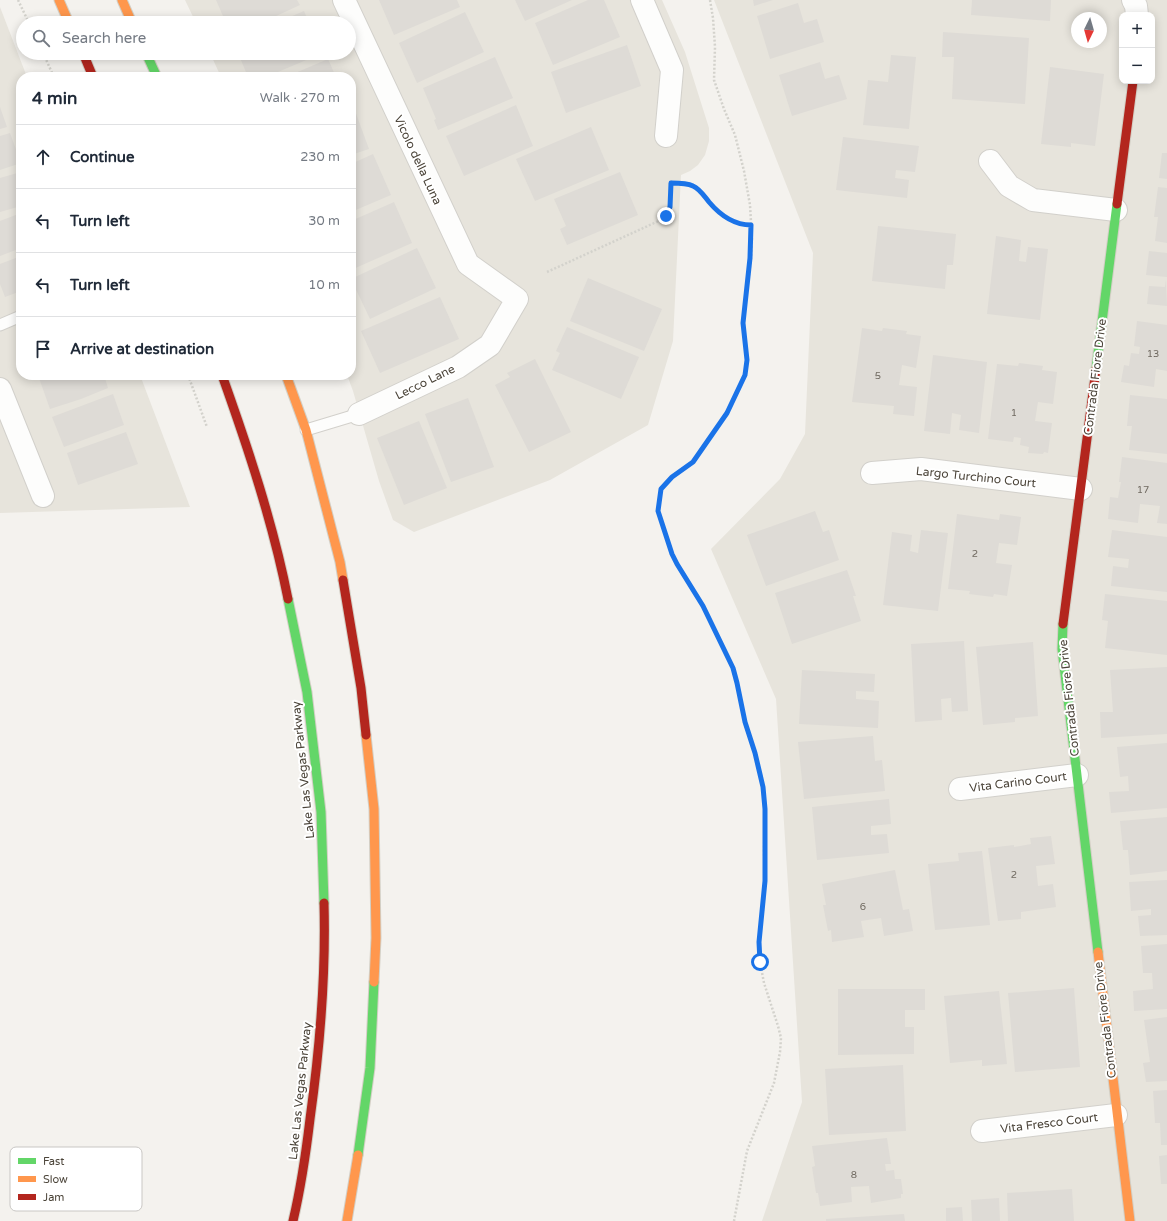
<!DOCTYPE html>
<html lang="en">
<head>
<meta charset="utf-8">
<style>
	:root { --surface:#fff; --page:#f2f2f3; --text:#1f2937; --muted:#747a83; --line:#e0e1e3 }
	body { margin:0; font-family:"Varela Round",sans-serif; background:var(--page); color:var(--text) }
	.controls { position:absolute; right:12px; top:12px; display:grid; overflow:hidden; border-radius:8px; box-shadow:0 2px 10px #0003 }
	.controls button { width:36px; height:36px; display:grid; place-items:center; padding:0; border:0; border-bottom:1px solid var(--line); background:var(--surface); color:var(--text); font:20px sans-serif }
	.compass { position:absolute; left:1071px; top:12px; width:36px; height:36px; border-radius:50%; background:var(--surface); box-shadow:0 2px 10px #0003; rotate:185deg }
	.stop { position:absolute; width:12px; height:12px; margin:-9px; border:3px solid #1a73e8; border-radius:50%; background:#fff }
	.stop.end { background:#1a73e8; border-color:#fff; box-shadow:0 1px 4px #0008 }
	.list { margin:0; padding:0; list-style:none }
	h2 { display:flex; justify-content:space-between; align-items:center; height:52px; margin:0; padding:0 16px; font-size:17px }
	h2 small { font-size:13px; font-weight:400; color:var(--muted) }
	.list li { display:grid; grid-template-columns:26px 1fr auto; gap:12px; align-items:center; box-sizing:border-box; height:64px; padding:0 16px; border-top:1px solid var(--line) }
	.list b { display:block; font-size:15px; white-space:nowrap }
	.list em { font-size:13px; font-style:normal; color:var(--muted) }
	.icon { flex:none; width:22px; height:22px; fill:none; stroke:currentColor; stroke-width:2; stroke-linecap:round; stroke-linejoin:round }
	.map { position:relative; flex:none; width:1167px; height:1221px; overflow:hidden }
	.search { position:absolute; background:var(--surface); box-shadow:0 2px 10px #0003; left:16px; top:16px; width:340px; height:44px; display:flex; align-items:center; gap:10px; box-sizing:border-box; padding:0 14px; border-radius:22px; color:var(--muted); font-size:15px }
	.panel { position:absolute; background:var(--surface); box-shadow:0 2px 10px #0003; left:16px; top:72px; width:340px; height:308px; border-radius:16px }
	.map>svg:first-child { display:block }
	.residential { fill:#e7e4dc; fill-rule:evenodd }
	.building { fill:#dedbd6 }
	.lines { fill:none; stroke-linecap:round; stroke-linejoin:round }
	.lane-casing { stroke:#d2d0cb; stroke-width:13 }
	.street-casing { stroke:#d2d0cb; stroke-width:24 }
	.fast-casing { stroke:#d3cfc5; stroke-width:11 }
	.slow-casing { stroke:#d3cfc5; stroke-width:11 }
	.jam-casing { stroke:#d3cfc5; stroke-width:11 }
	.path { stroke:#d3d2cc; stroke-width:2.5; stroke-dasharray:2 2; stroke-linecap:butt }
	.lane { stroke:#fdfdfc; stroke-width:11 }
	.street { stroke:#fdfdfc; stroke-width:22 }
	.fast { stroke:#63d668; stroke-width:9 }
	.slow { stroke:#ff974d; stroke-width:9 }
	.jam { stroke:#b3261e; stroke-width:9 }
	.route { stroke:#1a73e8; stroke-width:5 }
	.labels { text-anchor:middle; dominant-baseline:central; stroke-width:4; stroke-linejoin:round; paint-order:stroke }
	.number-label { font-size:10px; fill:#706a61 }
	.street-label { font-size:12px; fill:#4b4439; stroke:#fff }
	.key { fill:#fff; stroke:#c9c7c4; stroke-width:1 }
	.key-label { font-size:11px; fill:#4b4439 }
</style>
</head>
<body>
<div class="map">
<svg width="1167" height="1221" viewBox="0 0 1167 1221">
	<rect width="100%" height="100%" fill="#f4f2ee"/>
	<!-- residential -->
	<g class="residential">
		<polygon points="185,0 662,0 685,52 709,128 709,141 705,155 698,165 690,171 681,175 673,341 648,425 550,480 414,532 393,520 379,481 353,391 347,375 351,375 351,77 221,77 210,53 349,53 349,23 196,23"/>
		<path d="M714,0h453v1221h-405l40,-119 -26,-403 -65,-150 69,-70 25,-45 8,-181zM1122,15h30v66h-30zM1077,18h24v24h-24z"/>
		<polygon points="0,7 27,77 21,77 21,375 140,375 190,507 0,513"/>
	</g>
	<!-- building -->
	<g class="building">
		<polygon points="216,0 297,0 300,5 261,23 226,23"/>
		<polygon points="379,0 457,0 460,7 394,35"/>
		<polygon points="515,0 572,0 525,21"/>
		<polygon points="588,0 604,0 620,37 553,65 535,23"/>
		<polygon points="753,0 773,0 754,6"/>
		<polygon points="972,0 1051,0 1050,21 971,15"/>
		<polygon points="798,3 804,23 817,19 824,42 770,59 757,16"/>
		<polygon points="304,11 309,23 276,23"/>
		<polygon points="465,12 484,52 417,83 399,43"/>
		<polygon points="943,32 1029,38 1025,104 952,99 954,57 942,57"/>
		<polygon points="627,45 641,86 566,113 551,72"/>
		<polygon points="238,53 323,53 266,77 248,77"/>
		<polygon points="891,55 916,57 909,129 863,125 868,80 888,82"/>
		<polygon points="495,57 513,98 438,130 434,120 436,119 423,88"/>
		<polygon points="328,59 336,77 286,77"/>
		<polygon points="820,62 825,79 839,75 847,99 792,116 779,75"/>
		<polygon points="1050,67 1104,74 1095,146 1071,143 1071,147 1041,144"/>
		<polygon points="516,105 533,146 464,176 446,136"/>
		<polygon points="0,107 7,127 0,129"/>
		<polygon points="354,108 369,149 351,155 351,109"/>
		<polygon points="591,127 609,170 535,201 516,159"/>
		<polygon points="10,133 21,163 0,170 0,136"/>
		<polygon points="843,137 919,146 915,172 896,170 895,178 909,180 907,198 836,190"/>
		<polygon points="1162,153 1167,153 1167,179 1159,178"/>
		<polygon points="373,154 391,195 351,212 351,164"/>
		<polygon points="21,172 21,206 0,212 0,178"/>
		<polygon points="620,172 638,215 567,245 560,229 566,226 554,199"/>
		<polygon points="1158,187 1167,188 1167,243 1155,241 1158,217 1154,217"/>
		<polygon points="394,202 412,243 351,270 351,221"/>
		<polygon points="21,213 21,248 0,256 0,221"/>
		<polygon points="878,226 956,234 953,265 947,265 945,289 872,281"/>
		<polygon points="996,236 1021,240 1019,261 1026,262 1028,247 1048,249 1040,320 987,314"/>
		<polygon points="417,248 436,288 370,319 351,279"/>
		<polygon points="1149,251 1167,253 1167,277 1146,275"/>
		<polygon points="21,256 21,291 5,297 0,284 0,264"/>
		<polygon points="588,278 662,309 644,351 570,321"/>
		<polygon points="1166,280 1167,306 1147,304 1149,286 1165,287"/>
		<polygon points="440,297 459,339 380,373 361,331"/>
		<polygon points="1137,321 1167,325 1167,371 1156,369 1154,387 1121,382 1124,365 1129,366 1131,353 1139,354 1140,347 1134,346"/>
		<polygon points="567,327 639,357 621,399 552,370 560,353 556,351"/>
		<polygon points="862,328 882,331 883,328 907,331 906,334 921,336 916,368 902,365 899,385 917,387 914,416 893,414 894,406 852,402"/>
		<polygon points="933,355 987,362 979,433 959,430 961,415 952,413 950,434 924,431"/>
		<polygon points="535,359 571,432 529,452 495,385 510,377 507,373"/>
		<polygon points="1019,363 1043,366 1042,370 1057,372 1053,404 1038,402 1035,421 1052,423 1048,453 1044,452 1043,454 1028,453 1029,447 1020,445 1021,438 1014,437 1013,442 988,439 997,364 1018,366"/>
		<polygon points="47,375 104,375 108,388 81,399 50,409 39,378"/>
		<polygon points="113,394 124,425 64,447 52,417"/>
		<polygon points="1130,395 1167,399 1167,454 1129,450 1132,426 1127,426"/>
		<polygon points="468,398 494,467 451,482 425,414"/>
		<polygon points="419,421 447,488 404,505 377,438"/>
		<polygon points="126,432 138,464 78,485 67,453"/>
		<polygon points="1122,457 1167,463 1167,524 1157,523 1160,506 1140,504 1138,523 1108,519 1110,497 1118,498 1121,482 1119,482"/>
		<polygon points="815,511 823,532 829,530 839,560 766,586 747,535"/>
		<polygon points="957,514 999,520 1000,514 1021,517 1017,545 999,543 996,563 1012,565 1007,596 994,594 993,597 969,594 970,591 948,589"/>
		<polygon points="921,530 948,533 938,611 883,605 892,532 912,535 910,551 918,553"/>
		<polygon points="1112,530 1167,537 1167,592 1111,586 1113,566 1128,568 1129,559 1108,557"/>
		<polygon points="847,570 856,596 853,596 861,621 792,644 775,593"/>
		<polygon points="1105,594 1167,601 1167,655 1105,648 1108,621 1102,620"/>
		<polygon points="964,641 968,711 952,712 951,698 941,699 942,720 915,722 911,644"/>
		<polygon points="1033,642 1038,716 1015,718 1015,722 983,725 976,647"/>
		<polygon points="1167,667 1167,734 1101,738 1100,712 1113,712 1110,670"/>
		<polygon points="802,670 875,674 874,692 856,691 856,699 879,701 878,728 799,724"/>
		<polygon points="873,736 875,761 882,760 885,791 804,799 798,742"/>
		<polygon points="1167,743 1167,808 1111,813 1109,792 1129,791 1128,776 1120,777 1117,747"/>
		<polygon points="889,799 891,824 871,826 871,835 887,834 889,853 817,860 812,807"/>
		<polygon points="1167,817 1167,871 1130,875 1128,850 1123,850 1120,821"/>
		<polygon points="1051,836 1055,864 1036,866 1038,886 1053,884 1056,907 1021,912 1021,919 998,921 988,848 1014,845 1014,847 1031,844 1030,838"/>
		<polygon points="982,851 990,925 935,930 928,864 959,861 958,853"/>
		<polygon points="895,870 903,910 909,909 913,931 884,936 881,918 861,921 864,937 832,942 831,930 828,931 823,905 826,905 822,884"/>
		<polygon points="1167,880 1167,935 1140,936 1138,916 1151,915 1151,909 1131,911 1129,882"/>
		<polygon points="1167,944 1167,1009 1134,1011 1133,991 1153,989 1152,973 1143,973 1141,946"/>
		<polygon points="1074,988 1080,1067 1015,1072 1008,993"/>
		<polygon points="838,989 925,989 925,1010 905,1010 905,1027 914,1027 914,1054 838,1055"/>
		<polygon points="999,991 1007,1064 982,1066 982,1060 950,1063 944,996"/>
		<polygon points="1167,1017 1167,1081 1146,1082 1143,1063 1150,1062 1144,1020"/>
		<polygon points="903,1065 906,1131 829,1135 825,1069"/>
		<polygon points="1167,1090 1167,1145 1161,1145 1160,1123 1155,1123 1153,1091"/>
		<polygon points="887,1138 891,1164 885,1164 886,1171 894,1170 895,1179 901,1179 903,1194 901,1194 901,1198 871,1203 869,1186 851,1187 852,1202 820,1206 818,1193 816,1193 812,1167 815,1166 812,1146"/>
		<polygon points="1167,1155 1167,1184 1161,1184 1159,1156"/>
		<polygon points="1072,1189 1074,1221 1008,1221 1007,1193"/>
		<polygon points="999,1198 1000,1221 972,1221 971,1200"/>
		<polygon points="962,1207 963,1221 946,1221 946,1208"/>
		<polygon points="904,1214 905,1221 826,1221 826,1219"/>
	</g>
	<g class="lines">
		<defs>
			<g id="lane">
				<polyline points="0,325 21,316"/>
				<polyline points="306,430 359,414"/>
			</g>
			<g id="street">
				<polyline points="344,0 468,264 517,299 490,345 458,367 359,414"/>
				<polyline points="642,0 672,70 666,136"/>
				<polyline points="1133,0 1136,6 1137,15"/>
				<polyline points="990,161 1009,186 1033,200 1116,210"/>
				<polyline points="0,389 43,496"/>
				<polyline points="872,473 921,469 1081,489"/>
				<polyline points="960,789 1077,775"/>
				<polyline points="982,1131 1116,1115"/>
			</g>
			<g id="fast">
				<polyline points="146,53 157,77"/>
				<polyline points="1096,369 1117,204"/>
				<polyline points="288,599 307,692 321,812 324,903"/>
				<polyline points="1063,624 1062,649 1098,952"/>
				<polyline points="358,1155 370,1068 374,982"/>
			</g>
			<g id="slow">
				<polyline points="59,0 69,23"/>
				<polyline points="122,0 132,23"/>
				<polyline points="286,375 306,430 340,562 343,580"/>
				<polyline points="366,735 374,809 376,938 374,982"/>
				<polyline points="1098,952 1130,1221"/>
				<polyline points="347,1221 358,1155"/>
			</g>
			<g id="jam">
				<polyline points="83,53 93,77"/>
				<polyline points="1117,204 1133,81"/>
				<path d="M222,375c26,73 51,148 66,224"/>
				<polyline points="343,580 361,688 366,735"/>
				<polyline points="1063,624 1096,369"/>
				<path d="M293,1221c8,-34 13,-68 17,-102 10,-72 16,-144 14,-216"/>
			</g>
		</defs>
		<!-- lane casing -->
		<use href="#lane" class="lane-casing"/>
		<!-- street casing -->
		<use href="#street" class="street-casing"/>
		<!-- fast casing -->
		<use href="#fast" class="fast-casing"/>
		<!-- slow casing -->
		<use href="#slow" class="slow-casing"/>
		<!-- jam casing -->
		<use href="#jam" class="jam-casing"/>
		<!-- path -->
		<g class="path">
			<polyline points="18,0 29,23"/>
			<polyline points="710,0 713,18 715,47 714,80 724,109 735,135 744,171 750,205 752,239 751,258 743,323 747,360 745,375 727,413 693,462 672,477 661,489 658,511 672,554 677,564 703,606 733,668 737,683 745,722 755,753 763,787 765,809 764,851 765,881 764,901 759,942 760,962 764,983 778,1026 781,1038 780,1052 774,1083 747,1151 734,1221"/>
			<polyline points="43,53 54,77"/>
			<path d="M671,180v3c7,0 16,0 22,3 7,3 11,10 16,16 11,13 24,23 42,23"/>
			<polyline points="547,272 663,219 668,214 670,211 671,183"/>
			<polyline points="188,375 207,427"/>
		</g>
		<!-- lane -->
		<use href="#lane" class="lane"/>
		<!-- street -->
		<use href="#street" class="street"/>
		<!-- fast -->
		<use href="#fast" class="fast"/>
		<!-- slow -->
		<use href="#slow" class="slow"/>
		<!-- jam -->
		<use href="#jam" class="jam"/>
	</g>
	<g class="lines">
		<!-- route -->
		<path class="route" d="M666,216l4,-9 1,-24c7,0 16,0 22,3 7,3 11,10 16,16 11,13 24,23 42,23l-1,33 -7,65 4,37 -2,15 -18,38 -34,49 -21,15 -11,12 -3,22 14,43 5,10 26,42 30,62 4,15 8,39 10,31 8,34 2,22v72l-6,61 1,20"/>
	</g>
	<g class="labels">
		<!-- number labels -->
		<g class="number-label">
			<text x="1153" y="354">13</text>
			<text x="878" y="376">5</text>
			<text x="1014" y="413">1</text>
			<text x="1143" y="490">17</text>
			<text x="975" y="554">2</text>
			<text x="1014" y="875">2</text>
			<text x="863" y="907">6</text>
			<text x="854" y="1175">8</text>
		</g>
		<!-- street labels -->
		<g class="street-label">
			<text transform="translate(418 160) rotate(65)">Vicolo della Luna</text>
			<text transform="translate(1095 377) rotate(-83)">Contrada Fiore Drive</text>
			<text transform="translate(425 382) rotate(-26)">Lecco Lane</text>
			<text transform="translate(976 477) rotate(6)">Largo Turchino Court</text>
			<text transform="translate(1069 698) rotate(-96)">Contrada Fiore Drive</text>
			<text transform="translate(303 770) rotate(-96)">Lake Las Vegas Parkway</text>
			<text transform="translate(1018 782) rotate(-7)">Vita Carino Court</text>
			<text transform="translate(1105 1020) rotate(-97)">Contrada Fiore Drive</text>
			<text transform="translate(300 1091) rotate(-84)">Lake Las Vegas Parkway</text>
			<text transform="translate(1049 1123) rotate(-7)">Vita Fresco Court</text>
		</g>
	</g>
	<!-- legend -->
	<rect x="10" y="1147" width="132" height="64" rx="6" class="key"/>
	<rect x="18" y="1158" width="18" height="6" fill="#63d668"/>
	<rect x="18" y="1176" width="18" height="6" fill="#ff974d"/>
	<rect x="18" y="1194" width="18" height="6" fill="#b3261e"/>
	<g class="key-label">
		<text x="43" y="1165">Fast</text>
		<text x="43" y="1183">Slow</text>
		<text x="43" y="1201">Jam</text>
	</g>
</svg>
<div class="controls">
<button>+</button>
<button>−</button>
</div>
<svg class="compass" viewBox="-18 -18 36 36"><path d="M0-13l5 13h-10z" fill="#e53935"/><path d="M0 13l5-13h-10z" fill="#747a83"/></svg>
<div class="stop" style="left:760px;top:962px"></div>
<div class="stop end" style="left:666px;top:216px"></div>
<div class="search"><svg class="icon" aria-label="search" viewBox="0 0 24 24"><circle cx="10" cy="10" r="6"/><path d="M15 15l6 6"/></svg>Search here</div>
<section class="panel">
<h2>4 min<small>Walk · 270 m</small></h2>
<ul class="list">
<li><svg class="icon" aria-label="ahead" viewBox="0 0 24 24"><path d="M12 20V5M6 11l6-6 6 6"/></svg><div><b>Continue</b></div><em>230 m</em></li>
<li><svg class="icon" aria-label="left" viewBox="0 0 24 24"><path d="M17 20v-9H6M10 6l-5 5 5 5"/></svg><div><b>Turn left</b></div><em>30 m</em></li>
<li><svg class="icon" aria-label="left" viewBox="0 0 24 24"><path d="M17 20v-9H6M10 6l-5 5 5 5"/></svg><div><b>Turn left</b></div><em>10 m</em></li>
<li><svg class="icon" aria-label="arrive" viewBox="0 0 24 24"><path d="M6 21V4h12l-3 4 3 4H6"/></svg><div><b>Arrive at destination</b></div></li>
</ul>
</section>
</div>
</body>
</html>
